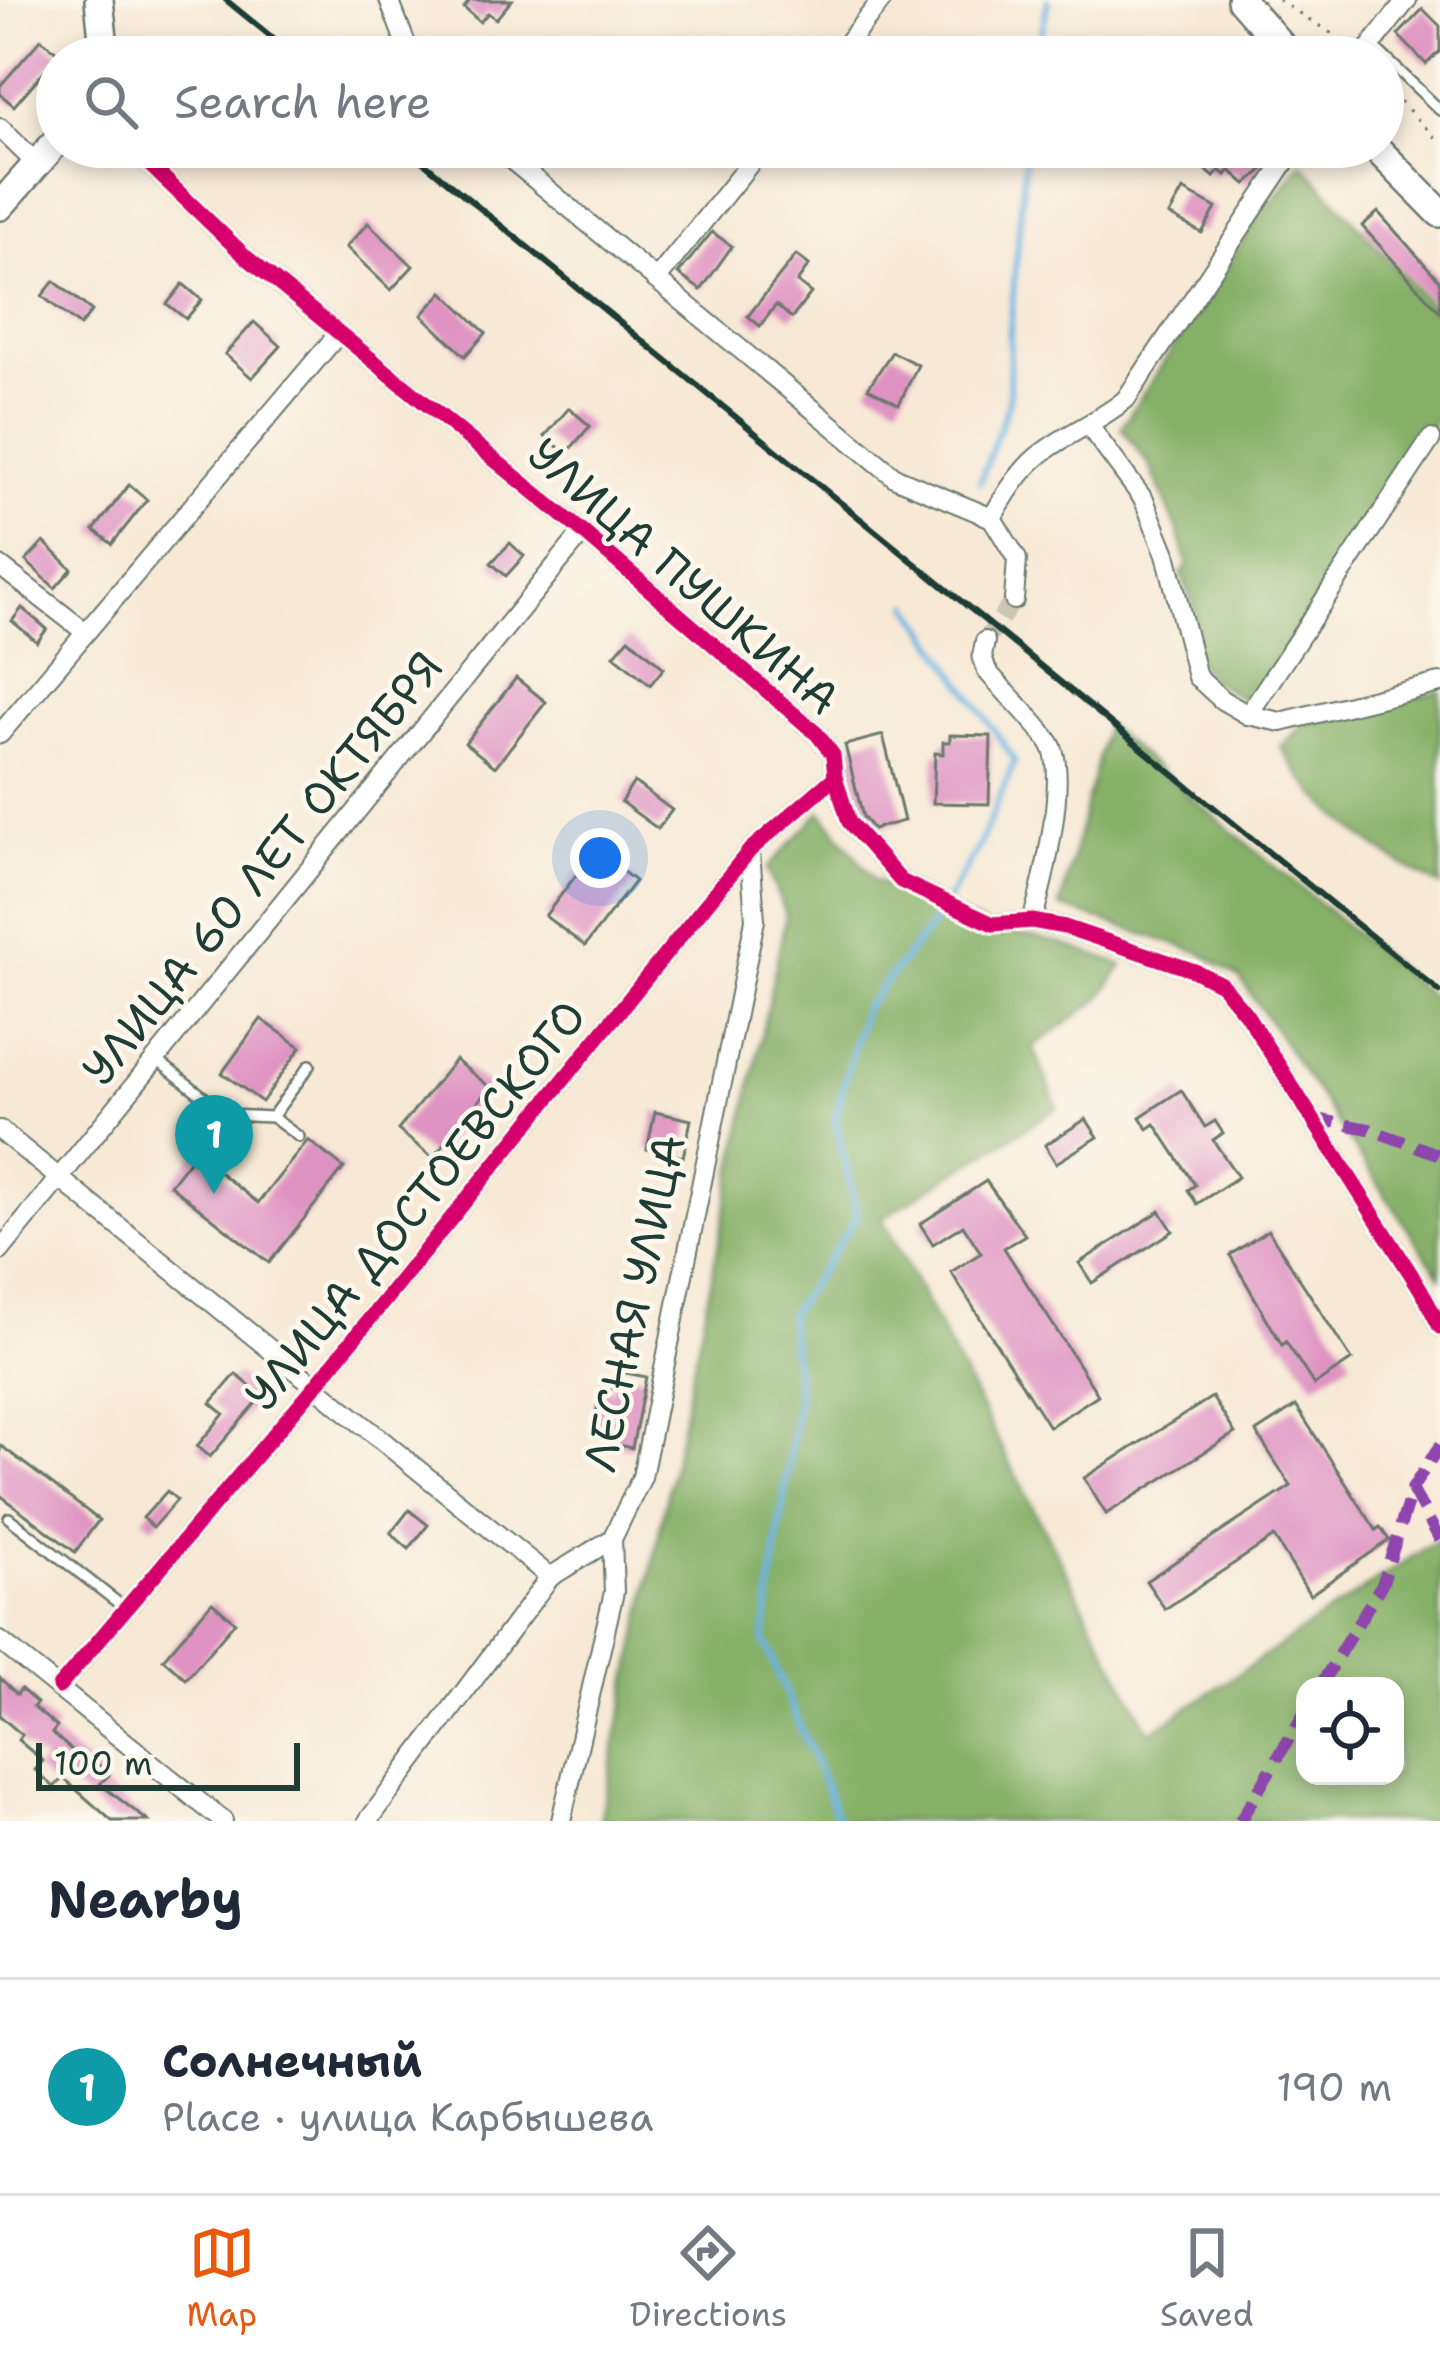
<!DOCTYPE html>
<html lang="en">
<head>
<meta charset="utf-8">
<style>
	:root { --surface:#fff; --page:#f2f2f3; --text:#1f2937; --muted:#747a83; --line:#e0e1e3; --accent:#ea580c }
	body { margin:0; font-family:"Shantell Sans",sans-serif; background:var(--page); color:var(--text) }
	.controls { position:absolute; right:36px; bottom:36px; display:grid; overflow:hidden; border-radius:24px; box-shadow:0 6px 18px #0003 }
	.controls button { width:108px; height:108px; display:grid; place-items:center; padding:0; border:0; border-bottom:3px solid var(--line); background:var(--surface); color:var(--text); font:60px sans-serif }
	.scale { position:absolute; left:36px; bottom:30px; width:264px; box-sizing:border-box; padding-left:12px; border:6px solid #1f3d34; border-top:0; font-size:33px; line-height:42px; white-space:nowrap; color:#1f3d34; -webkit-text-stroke:9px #fbf7ec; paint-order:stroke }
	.you { position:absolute; left:600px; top:858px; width:42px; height:42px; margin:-30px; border:9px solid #fff; border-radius:50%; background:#1a73e8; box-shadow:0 0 0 18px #1a73e833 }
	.badge { display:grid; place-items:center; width:78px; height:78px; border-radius:50%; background:var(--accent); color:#fff; font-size:39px; font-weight:700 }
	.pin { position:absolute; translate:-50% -99px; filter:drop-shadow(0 3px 6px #0008) }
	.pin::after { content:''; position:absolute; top:63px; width:42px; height:36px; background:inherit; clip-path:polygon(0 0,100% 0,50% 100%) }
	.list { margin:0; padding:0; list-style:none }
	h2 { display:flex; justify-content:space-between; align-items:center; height:156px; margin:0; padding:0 48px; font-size:51px }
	h2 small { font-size:39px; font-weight:400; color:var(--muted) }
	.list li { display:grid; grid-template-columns:78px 1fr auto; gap:36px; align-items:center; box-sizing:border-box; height:216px; padding:0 48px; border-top:3px solid var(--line) }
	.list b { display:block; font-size:45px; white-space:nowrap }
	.list p { margin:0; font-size:39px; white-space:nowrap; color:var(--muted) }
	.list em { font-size:39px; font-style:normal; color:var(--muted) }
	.icon { flex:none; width:66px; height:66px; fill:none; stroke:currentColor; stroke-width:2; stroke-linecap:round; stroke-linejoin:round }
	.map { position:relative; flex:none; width:1440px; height:1821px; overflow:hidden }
	.search { position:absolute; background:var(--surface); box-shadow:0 6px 18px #0003; left:36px; right:36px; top:36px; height:132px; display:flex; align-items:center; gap:30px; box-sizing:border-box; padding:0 42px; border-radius:66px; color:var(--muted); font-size:45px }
	.sheet { height:372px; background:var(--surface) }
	nav { display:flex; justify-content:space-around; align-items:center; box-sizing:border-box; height:168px; border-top:3px solid var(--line); background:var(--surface); font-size:33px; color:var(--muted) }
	nav a { display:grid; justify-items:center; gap:6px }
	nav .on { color:var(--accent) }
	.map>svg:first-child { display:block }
	.forest { fill:#86b068; stroke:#52764e; stroke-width:3; fill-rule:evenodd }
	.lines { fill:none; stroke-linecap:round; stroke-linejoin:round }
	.stream { stroke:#6bb4e3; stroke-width:6 }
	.building { fill:#df93c2 }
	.street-tunnel { stroke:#ccc7b5; stroke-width:18; stroke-dasharray:18 9; stroke-linecap:butt }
	.lane-casing { stroke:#6b796c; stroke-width:14 }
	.street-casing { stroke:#6b796c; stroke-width:22 }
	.secondary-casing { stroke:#6b796c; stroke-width:32 }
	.path { stroke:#6b796c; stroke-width:3; stroke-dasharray:3 9; stroke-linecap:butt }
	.lane { stroke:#fff; stroke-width:9 }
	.street { stroke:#fff; stroke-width:18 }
	.secondary { stroke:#fff; stroke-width:27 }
	.rail { stroke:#1f3d34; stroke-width:6 }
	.quiet { stroke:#8e44ad; stroke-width:12; stroke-dasharray:24 12; stroke-linecap:butt }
	.cycleway-casing { stroke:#fbf7ec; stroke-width:22 }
	.cycleway { stroke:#d6006c; stroke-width:15 }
	.labels { text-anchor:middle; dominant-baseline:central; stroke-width:9; stroke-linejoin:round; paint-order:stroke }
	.street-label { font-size:45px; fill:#1f3d34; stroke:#fbf7ec }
</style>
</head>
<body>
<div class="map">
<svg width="1440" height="1821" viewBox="0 0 1440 1821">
	<rect width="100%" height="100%" fill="#fbf7ec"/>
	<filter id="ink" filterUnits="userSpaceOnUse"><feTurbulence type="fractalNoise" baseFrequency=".00833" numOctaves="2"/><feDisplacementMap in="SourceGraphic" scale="24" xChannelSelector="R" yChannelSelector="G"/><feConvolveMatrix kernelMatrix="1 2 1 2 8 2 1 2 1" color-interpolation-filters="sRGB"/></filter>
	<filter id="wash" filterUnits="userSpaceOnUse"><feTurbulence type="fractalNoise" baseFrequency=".004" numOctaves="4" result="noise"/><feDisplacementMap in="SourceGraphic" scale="48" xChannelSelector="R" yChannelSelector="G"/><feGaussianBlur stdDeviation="2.7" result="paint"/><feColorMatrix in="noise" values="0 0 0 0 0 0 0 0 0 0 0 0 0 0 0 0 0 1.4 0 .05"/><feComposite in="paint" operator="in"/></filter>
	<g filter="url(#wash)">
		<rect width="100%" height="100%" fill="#f7e9d5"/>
		<!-- forest -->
		<g class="forest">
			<polygon points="1302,163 1440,317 1440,412 1262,685 1243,700 1210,679 1195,656 1196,613 1181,574 1188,566 1178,531 1149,464 1121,428 1255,222"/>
			<path d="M1440,691v195c-63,-33 -122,-77 -159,-139l23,-23z"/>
			<polygon points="1106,726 1440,1004 1440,1276 1240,978 1200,952 1060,907"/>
			<path d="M821,811l53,69 120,49 66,14 63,22 -23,34 -67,48 25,61 -176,110 268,515 290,-195v283h-840l186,-906 -19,-46zM1305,1686h90v90h-90z"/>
		</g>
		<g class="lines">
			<!-- stream -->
			<g class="stream">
				<polyline points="1037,57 1048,0"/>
				<polyline points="980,482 1009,401 1010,331 1026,147"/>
				<polyline points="839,1821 764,1640 798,1394 788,1317 857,1217 835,1119 863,1010 935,921 979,846 1015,761 910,605"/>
			</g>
		</g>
		<g id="blocks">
			<!-- building -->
			<g class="building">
				<polygon points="470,0 512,0 496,19 488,13 480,22 464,8"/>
				<polygon points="1423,9 1440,26 1440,51 1426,64 1398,35"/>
				<polygon points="41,39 59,54 14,106 0,94 0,86"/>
				<polygon points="1180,147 1279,147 1264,169 1246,184 1230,170 1226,175 1220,170 1214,177"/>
				<polygon points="1183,190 1216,208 1202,233 1169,215"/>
				<polygon points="1378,212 1440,281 1440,312 1362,226"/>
				<polygon points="368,223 413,266 391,290 346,247"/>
				<polygon points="712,232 732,246 701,290 678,274"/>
				<polygon points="796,255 809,265 797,282 811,293 792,318 776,305 760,326 748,316"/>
				<polygon points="54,281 92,311 80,326 42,296"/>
				<polygon points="183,284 202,300 186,319 167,304"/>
				<polygon points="443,292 486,333 465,356 422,315"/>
				<polygon points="254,322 281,346 252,378 225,354"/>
				<polygon points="892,352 918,365 899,404 868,388"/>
				<polygon points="569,408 590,426 566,454 545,436"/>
				<polygon points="129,485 147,500 112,544 94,530"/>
				<polygon points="44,542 72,569 55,588 26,561"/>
				<polygon points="510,543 524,556 506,576 491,563"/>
				<polygon points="22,608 47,629 37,642 12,621"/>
				<polygon points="629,638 664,668 650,685 614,655"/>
				<polygon points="516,678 546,702 495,767 465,743"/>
				<polygon points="883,735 904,821 873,829 863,817 845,745"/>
				<polygon points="950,735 991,736 989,804 933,803 935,753 943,754 943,742 950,742"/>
				<polygon points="634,782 672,810 658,829 621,802"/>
				<polygon points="595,850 635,881 585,946 545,916"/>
				<polygon points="261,1019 301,1047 262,1102 222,1073"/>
				<polygon points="455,1060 490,1087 433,1158 398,1130"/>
				<polygon points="1181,1090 1205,1127 1215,1121 1223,1133 1213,1140 1238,1177 1197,1204 1188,1190 1195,1185 1155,1124 1148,1129 1140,1117"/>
				<polygon points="655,1112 691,1120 683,1157 647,1149"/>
				<polygon points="1086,1119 1098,1137 1056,1163 1045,1145"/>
				<polygon points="308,1140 344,1168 269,1263 170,1185 195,1153 258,1203"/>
				<polygon points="986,1181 1025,1235 1004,1248 1098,1395 1049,1427 951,1272 981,1253 963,1225 933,1244 920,1224"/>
				<polygon points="1160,1211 1173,1231 1092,1283 1079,1263"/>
				<polygon points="1268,1230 1352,1360 1314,1385 1286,1342 1282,1345 1230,1255"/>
				<polygon points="616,1371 646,1377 632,1448 605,1442 607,1432 593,1429 601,1387 612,1389"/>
				<polygon points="236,1374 262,1396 210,1457 197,1446 224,1414 211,1403"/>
				<polygon points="1212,1397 1235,1433 1106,1514 1084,1478"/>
				<polygon points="1296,1406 1376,1530 1380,1527 1389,1540 1310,1595 1274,1537 1165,1609 1146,1581 1291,1486 1256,1432"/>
				<polygon points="0,1445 99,1520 75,1552 0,1495"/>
				<polygon points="167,1491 177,1500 153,1527 143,1518"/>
				<polygon points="409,1510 428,1525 409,1549 391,1533"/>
				<polygon points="212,1602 235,1622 186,1679 163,1659"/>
				<polygon points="0,1678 17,1694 21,1689 37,1703 33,1707 57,1727 52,1733 90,1766 94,1761 109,1775 100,1784 148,1821 112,1821 63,1778 54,1787 35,1770 43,1761 18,1740 22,1735 0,1716"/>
			</g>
		</g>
	</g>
	<g filter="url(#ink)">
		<use href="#blocks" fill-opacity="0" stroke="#6b796c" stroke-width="3"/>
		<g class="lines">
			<!-- street-tunnel -->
			<polyline class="street-tunnel" points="985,641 1014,600"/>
			<defs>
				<g id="lane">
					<polyline points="1372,45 1440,110"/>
					<polyline points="157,1060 227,1115 272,1117 310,1065"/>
					<polyline points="272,1117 299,1137"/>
					<polyline points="9,1518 126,1609"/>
				</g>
				<g id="street">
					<polyline points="389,0 411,57"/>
					<polyline points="836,57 882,0"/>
					<polyline points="1362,57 1407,0"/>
					<polyline points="0,128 38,165"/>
					<polyline points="140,147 147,162 246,257 583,532 817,734 833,755 835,777 849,822 901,881 993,924 1032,921 1065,927 1195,971 1221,984 1246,1014 1421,1290 1440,1327"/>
					<polyline points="496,147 896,478 992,518 1017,559 1014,600"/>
					<polyline points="656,280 763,147"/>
					<polyline points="1089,426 1144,500 1166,554 1197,677 1222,700 1248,715 1281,722 1440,683"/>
					<path d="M992,518c12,-22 26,-45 45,-61 27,-23 62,-35 89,-58l169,-252"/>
					<polyline points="0,566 84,631"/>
					<path d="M985,641l-3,16 5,14c20,24 46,47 63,72 19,31 -7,142 -18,178"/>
					<polyline points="1248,715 1431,439"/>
					<polyline points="0,734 339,333"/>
					<polyline points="0,1130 550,1577"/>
					<polyline points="0,1251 583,532"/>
					<polyline points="0,1641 223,1821"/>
					<polyline points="59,1687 316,1385 750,850 835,777"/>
					<polyline points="368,1821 550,1577 612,1539 642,1477 755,920 750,850"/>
					<polyline points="561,1821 614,1592 612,1539"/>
				</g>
				<g id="secondary">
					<polyline points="99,0 105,57"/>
					<polyline points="1241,0 1291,57"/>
					<polyline points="1375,147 1440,213"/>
					<polyline points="0,206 57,141"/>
				</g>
			</defs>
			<!-- lane casing -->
			<use href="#lane" class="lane-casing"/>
			<!-- street casing -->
			<use href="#street" class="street-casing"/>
			<!-- secondary casing -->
			<use href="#secondary" class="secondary-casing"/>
			<!-- path -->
			<g class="path">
				<polyline points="1278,0 1331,33 1346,47"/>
				<polyline points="1383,84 1440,142"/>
			</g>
			<!-- lane -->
			<use href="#lane" class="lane"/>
			<!-- street -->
			<use href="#street" class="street"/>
			<!-- secondary -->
			<use href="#secondary" class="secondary"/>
			<!-- rail -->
			<g class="rail">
				<polyline points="226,0 296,57"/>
				<polyline points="405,147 1440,992"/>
			</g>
			<!-- quiet -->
			<g class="quiet">
				<polyline points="1312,1118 1369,1129 1440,1155"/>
				<polyline points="1412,1489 1440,1540"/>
				<polyline points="1320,1686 1383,1582 1412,1489 1440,1445"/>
				<polyline points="1240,1821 1305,1712"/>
			</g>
			<defs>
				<g id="cycleway">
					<polyline points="140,147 147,162 246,257 583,532 817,734 833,755 835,777 849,822 901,881 993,924 1032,921 1065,927 1195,971 1221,984 1246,1014 1421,1290 1440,1327"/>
					<polyline points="59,1687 316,1385 750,850 835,777"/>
				</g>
			</defs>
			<!-- cycleway casing -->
			<use href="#cycleway" class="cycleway-casing"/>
			<!-- cycleway -->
			<use href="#cycleway" class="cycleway"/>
		</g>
	</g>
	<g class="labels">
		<!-- street labels -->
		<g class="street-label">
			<text transform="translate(684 576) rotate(41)">УЛИЦА ПУШКИНА</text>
			<text transform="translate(262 868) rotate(-51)">УЛИЦА 60 ЛЕТ ОКТЯБРЯ</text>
			<text transform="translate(415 1205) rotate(-51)">УЛИЦА ДОСТОЕВСКОГО</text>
			<text transform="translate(634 1303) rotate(-78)">ЛЕСНАЯ УЛИЦА</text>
		</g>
	</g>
</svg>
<div class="controls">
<button><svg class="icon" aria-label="locate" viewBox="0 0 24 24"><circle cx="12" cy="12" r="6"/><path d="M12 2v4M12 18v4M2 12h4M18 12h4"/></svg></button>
</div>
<div class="scale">100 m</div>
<div class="you"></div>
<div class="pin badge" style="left:214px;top:1194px;background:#0f9aa8">1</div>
<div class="search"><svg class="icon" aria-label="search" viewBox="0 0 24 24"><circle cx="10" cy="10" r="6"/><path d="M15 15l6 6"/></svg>Search here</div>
</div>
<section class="sheet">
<h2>Nearby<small></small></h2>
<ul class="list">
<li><span class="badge" style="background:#0f9aa8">1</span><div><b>Солнечный</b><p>Place · улица Карбышева</p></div><em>190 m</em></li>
</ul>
</section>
<nav>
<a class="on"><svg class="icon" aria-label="map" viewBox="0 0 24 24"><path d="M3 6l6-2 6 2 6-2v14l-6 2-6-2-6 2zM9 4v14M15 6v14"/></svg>Map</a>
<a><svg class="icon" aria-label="directions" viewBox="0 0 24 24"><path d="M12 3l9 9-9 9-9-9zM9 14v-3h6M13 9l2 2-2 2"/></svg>Directions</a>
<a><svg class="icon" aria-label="saved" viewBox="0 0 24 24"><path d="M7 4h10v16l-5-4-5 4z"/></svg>Saved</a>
</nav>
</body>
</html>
